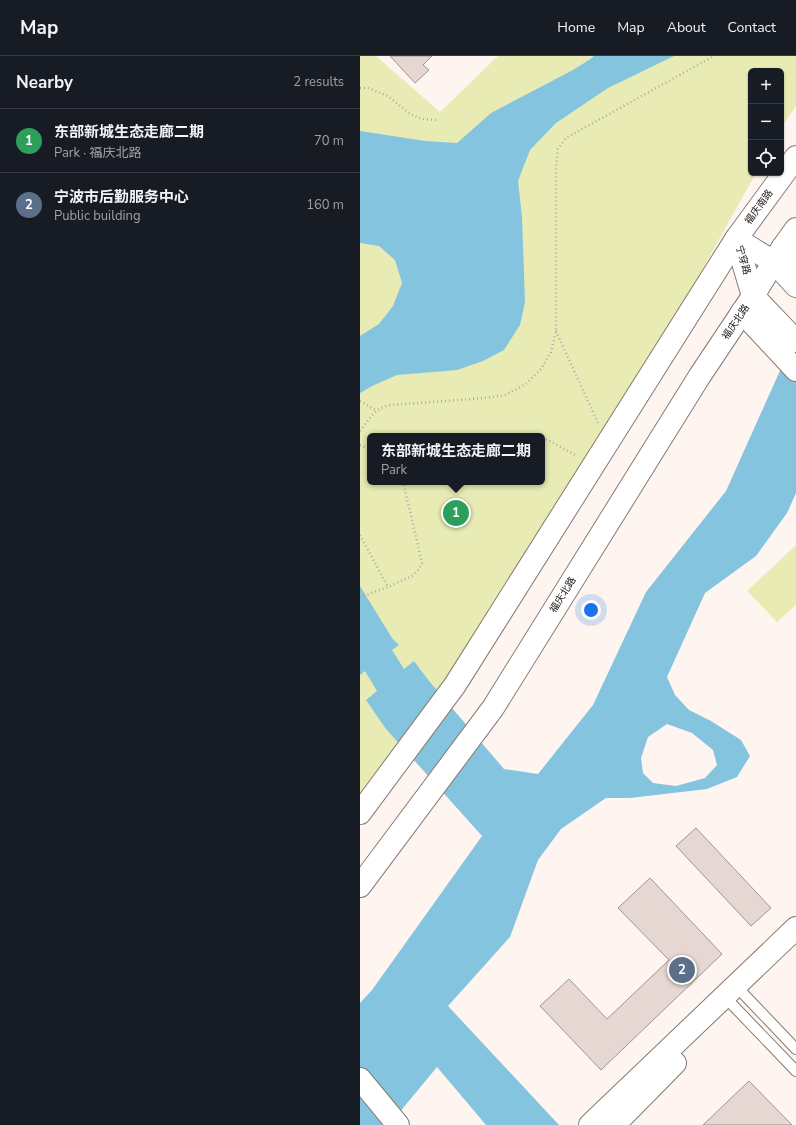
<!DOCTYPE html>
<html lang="en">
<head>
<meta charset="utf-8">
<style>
	:root { --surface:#171b24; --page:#242831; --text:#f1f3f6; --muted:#9ea1a6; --line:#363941; --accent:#db2777 }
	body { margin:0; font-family:"Nunito Sans","Noto Sans SC",sans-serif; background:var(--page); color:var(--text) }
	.controls { position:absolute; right:12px; top:12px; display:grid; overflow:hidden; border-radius:6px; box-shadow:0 1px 3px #0004 }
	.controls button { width:36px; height:36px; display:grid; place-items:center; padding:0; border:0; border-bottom:1px solid var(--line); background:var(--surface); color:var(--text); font:20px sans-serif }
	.you { position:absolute; left:231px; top:554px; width:14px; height:14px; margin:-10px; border:3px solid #fff; border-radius:50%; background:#1a73e8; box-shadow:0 0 0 6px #1a73e833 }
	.badge { display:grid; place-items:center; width:26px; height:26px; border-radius:50%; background:var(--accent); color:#fff; font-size:13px; font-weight:700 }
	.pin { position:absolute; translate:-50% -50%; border:2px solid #fff; box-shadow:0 1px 4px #0006 }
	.popup { position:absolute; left:7px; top:377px; width:178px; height:52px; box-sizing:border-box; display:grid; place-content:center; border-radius:6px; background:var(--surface); filter:drop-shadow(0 1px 3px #0005); font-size:13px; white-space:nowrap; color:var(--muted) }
	.popup b { font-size:15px; color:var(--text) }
	.popup::after { content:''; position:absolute; left:50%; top:100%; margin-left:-8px; border:8px solid transparent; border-top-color:var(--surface) }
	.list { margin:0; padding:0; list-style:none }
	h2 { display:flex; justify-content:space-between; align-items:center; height:52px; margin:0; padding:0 16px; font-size:17px }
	h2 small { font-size:13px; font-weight:400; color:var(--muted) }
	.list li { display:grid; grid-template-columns:26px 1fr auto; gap:12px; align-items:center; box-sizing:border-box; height:64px; padding:0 16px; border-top:1px solid var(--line) }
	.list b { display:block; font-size:15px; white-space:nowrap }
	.list p { margin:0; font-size:13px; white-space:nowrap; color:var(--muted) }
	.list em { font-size:13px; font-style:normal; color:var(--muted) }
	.icon { flex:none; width:22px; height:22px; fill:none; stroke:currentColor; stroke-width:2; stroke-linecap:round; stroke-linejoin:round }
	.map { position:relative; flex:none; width:436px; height:1069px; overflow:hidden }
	header { display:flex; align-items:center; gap:24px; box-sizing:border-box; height:56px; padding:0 20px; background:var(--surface); border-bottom:1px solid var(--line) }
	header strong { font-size:19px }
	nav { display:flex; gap:22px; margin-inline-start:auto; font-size:14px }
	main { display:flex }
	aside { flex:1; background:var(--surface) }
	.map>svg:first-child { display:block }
	.green { fill:#e8ecb4; fill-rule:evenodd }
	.water { fill:#85c4de; fill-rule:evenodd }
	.building { fill:#e6d7d2; stroke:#a2948f }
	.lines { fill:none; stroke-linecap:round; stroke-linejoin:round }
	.lane-casing { stroke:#867a73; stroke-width:12 }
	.secondary-casing { stroke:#867a73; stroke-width:24 }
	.primary-casing { stroke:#867a73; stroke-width:24 }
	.path { stroke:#b1aaa6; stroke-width:2.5; stroke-dasharray:1 3; stroke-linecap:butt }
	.lane { stroke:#fff; stroke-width:10 }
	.secondary { stroke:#fff; stroke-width:22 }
	.primary { stroke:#fff; stroke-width:22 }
	.labels { text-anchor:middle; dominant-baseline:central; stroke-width:3.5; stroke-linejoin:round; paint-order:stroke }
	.street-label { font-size:10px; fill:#25201d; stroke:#fff }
</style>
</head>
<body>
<header>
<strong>Map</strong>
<nav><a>Home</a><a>Map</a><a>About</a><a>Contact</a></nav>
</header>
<main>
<aside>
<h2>Nearby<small>2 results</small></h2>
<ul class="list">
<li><span class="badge" style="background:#2e9e5b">1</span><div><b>东部新城生态走廊二期</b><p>Park · 福庆北路</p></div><em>70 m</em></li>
<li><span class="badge" style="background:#5c6f8a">2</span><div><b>宁波市后勤服务中心</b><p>Public building</p></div><em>160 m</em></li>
</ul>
</aside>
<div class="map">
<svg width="436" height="1069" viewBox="0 0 436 1069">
	<rect width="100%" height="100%" fill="#fef5f1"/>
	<!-- green -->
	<g class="green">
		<path d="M0,0h16l64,56 58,-56h298v50l-15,22v-57h-30v102h5l-91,164 -226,353 -79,102zM10,380h172v46h-172z"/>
		<polygon points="436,489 436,549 417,566 387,535"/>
	</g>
	<!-- water -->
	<g class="water">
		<polygon points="234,0 314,0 248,32 196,67 170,94 158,125 162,161 165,246 160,269 144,294 123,305 97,314 37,319 12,330 0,337 0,280 19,268 33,250 42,227 35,204 19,190 0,187 0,75 65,85 97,87 131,57 213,14 229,4"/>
		<path d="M436,279v158l-9,20 -31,43 -51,37 -38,84 8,18 14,15 22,11 30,19 9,16 -13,21 -30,12 -77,9h-24l-45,31 -23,31 -28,77 -62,69 111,119h-73l-49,-58 -48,58h-29v-122l12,-13 110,-154 -96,-107 -20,-29 11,-9 -12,-20 -5,4v-89l32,52 7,7 -7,5 12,19 10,-8 15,20 75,88 34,5 55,-69 53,-113 80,-101zM307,668l25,9 21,17 4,15 -12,13 -29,8 -23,-3 -10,-10 -2,-15 7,-21z"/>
	</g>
	<!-- building -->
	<g class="building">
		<polygon points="30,0 72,0 63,9 69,14 55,27"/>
		<polygon points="336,772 411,852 391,870 316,790"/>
		<polygon points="290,822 362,898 241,1014 180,950 209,923 247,963 309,904 258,852"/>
		<polygon points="389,1025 432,1069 343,1069"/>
	</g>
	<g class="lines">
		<defs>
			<g id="lane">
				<polyline points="375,929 436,993"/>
				<polyline points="364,940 436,1015"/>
			</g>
			<g id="secondary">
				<polyline points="376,183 393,240 436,285"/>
				<polyline points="376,183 414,206 436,230"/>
				<polyline points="423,191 436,205"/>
				<polyline points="382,256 436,314"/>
				<polyline points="230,1069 436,872"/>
				<polyline points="254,1069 315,1007"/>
			</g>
			<g id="primary">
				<polyline points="0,757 95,629 376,183 436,101"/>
				<polyline points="0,830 133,652 339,321 393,240 423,191 436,173"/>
				<polyline points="0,1023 38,1069"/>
			</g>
		</defs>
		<!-- lane casing -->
		<use href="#lane" class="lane-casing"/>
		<!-- secondary casing -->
		<use href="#secondary" class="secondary-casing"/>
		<!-- primary casing -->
		<use href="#primary" class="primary-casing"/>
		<!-- path -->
		<g class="path">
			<polyline points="0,32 8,32 28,40 50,58 62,63 77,64"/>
			<polyline points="196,275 238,367"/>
			<polyline points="0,345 17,355"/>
			<path d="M0,375c9,-12 15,-23 30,-26l95,-7 20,-3 21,-11 15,-15 10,-17 5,-21v-164l2,-18 8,-11 148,-82"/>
			<polyline points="182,382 190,385 217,400"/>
			<polyline points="0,389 10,393"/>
			<polyline points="0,479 28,531"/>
			<polyline points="0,541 28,531 52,520 58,514 62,507 44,430 45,426"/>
		</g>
		<!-- lane -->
		<use href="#lane" class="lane"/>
		<!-- secondary -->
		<use href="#secondary" class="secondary"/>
		<!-- primary -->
		<use href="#primary" class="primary"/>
	</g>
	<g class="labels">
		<!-- street labels -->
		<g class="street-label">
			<text transform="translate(399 151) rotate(-54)">福庆南路</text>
			<text transform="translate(383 204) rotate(74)">宁穿路</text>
			<text transform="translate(376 266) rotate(-56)">福庆北路</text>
			<text transform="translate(203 539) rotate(-58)">福庆北路</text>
		</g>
	</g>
</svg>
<div class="controls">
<button>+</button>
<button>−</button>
<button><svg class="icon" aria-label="locate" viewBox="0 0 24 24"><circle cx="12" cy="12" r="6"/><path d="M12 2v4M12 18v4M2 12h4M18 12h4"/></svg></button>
</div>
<div class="you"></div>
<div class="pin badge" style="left:96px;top:457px;background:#2e9e5b">1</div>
<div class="popup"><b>东部新城生态走廊二期</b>Park</div>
<div class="pin badge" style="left:322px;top:914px;background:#5c6f8a">2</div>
</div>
</main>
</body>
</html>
